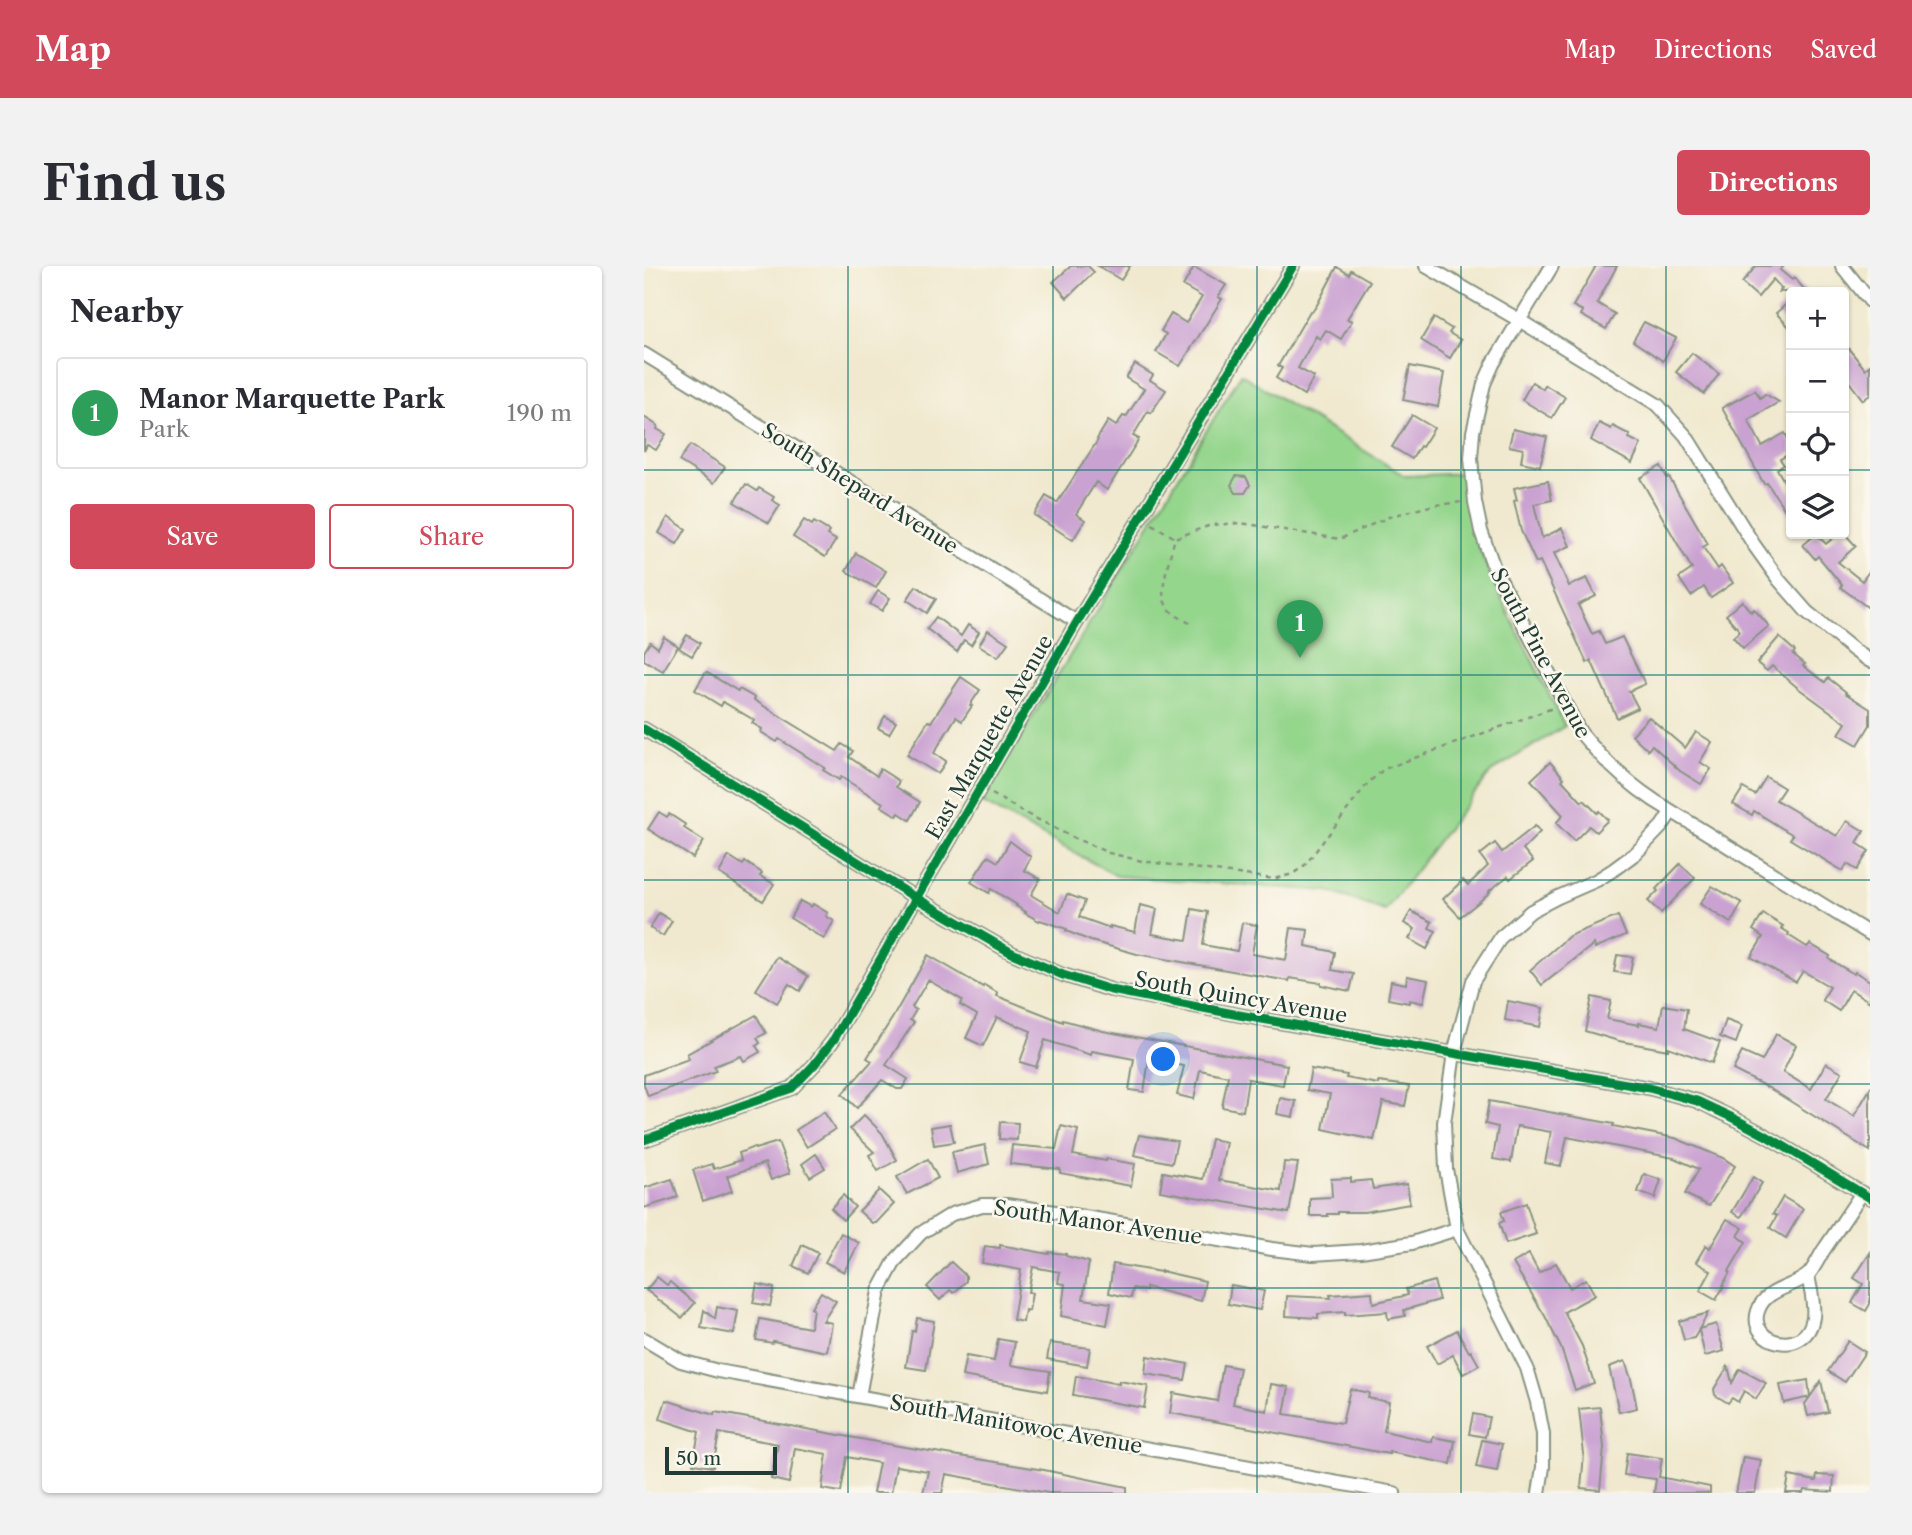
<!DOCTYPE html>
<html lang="en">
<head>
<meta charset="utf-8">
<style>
	:root { --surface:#fff; --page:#f2f2f3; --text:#2b2b33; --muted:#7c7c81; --line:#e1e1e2; --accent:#d1495b }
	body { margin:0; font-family:"Libre Caslon Text",serif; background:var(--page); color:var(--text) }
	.controls { position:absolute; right:21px; top:21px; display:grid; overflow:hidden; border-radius:7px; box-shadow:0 2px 5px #0004 }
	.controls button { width:63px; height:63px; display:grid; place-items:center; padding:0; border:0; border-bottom:2px solid var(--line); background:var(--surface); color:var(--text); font:35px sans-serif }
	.scale { position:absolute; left:21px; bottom:18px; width:112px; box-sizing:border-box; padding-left:7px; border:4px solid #1f3d34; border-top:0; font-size:19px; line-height:24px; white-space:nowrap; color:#1f3d34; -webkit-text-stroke:5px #fbf7ec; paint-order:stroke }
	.you { position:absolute; left:520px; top:794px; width:24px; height:24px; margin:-18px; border:5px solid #fff; border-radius:50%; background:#1a73e8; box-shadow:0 0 0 10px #1a73e833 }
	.badge { display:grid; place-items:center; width:46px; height:46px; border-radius:50%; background:var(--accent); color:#fff; font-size:23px; font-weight:700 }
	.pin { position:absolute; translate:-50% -58px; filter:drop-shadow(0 2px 4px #0008) }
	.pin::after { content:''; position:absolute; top:37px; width:24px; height:21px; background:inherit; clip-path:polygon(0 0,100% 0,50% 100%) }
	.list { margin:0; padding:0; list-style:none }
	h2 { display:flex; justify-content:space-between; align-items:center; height:91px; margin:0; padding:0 28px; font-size:30px }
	h2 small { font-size:23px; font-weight:400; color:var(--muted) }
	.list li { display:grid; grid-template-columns:46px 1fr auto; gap:21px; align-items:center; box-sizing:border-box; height:112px; margin:0 14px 14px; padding:0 14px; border:2px solid var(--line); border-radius:7px }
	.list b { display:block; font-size:26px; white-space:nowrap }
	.list p { margin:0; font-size:23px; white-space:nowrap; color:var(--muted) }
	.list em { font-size:23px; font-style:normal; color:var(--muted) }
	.actions { display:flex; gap:14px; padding:21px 28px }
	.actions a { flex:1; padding:16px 0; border:2px solid var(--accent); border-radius:7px; text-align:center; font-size:24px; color:var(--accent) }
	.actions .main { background:var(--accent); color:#fff }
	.icon { flex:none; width:38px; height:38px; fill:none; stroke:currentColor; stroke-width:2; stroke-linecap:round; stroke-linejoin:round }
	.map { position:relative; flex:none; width:1226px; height:1227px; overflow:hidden; border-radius:7px }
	header { display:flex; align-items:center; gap:42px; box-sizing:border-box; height:98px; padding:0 35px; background:var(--accent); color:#fff }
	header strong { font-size:33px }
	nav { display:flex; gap:38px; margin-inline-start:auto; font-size:24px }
	.intro { display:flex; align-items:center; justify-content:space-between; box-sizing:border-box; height:168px; padding:0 42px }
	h1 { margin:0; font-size:49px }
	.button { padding:18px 32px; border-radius:7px; background:var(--accent); color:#fff; font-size:24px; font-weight:700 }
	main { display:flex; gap:42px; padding:0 42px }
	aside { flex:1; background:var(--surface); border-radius:7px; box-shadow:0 2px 5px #0004 }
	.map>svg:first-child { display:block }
	.green { fill:#95d68d; stroke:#5a8a60; stroke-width:2 }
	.building { fill:#caa2d2 }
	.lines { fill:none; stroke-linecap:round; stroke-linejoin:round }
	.minor-casing { stroke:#889382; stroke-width:16 }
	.path { stroke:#889382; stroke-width:2.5; stroke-dasharray:5 5; stroke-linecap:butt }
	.minor { stroke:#fff; stroke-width:12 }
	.cycleway-casing { stroke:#fbf7ec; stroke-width:13 }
	.cycleway { stroke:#00873e; stroke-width:9 }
	.grid { fill:none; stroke:#0f766e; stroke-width:2; stroke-opacity:0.55 }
	.labels { text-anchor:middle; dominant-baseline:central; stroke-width:5; stroke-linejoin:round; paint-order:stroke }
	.street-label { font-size:21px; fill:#1f3d34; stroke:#fbf7ec }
</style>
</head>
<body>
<header>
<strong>Map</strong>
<nav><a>Map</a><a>Directions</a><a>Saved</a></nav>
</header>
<div class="intro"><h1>Find us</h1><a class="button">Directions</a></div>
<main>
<aside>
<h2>Nearby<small></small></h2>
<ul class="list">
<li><span class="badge" style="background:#2e9e5b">1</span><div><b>Manor Marquette Park</b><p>Park</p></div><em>190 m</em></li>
</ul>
<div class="actions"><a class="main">Save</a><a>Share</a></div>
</aside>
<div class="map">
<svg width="1226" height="1227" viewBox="0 0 1226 1227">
	<rect width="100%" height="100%" fill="#fbf7ec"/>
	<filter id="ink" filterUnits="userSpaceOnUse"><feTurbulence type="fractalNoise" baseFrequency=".0143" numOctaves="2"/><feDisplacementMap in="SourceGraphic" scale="14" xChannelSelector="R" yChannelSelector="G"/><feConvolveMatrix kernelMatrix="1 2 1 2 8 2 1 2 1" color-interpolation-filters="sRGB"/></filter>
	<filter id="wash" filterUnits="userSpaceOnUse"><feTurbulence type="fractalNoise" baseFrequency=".00686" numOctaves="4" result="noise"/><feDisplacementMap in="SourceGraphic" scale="28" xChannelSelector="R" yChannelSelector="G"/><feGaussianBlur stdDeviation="1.57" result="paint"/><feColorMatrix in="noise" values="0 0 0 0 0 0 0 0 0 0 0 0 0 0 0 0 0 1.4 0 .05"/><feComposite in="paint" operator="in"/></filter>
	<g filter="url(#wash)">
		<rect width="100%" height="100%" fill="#f0e9cf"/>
		<!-- green -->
		<path class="green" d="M597,108l164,102 60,-3c1,59 26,105 52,157 16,32 32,64 48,96l-74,46 -106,139 -56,-20 -212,-15 -136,-74z"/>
		<g id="blocks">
			<!-- building -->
			<g class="building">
				<polygon points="427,0 444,0 450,6 423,32 409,16"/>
				<polygon points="454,0 486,0 477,14"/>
				<polygon points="952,0 973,0 953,37 971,48 962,63 937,49 939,45 929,40"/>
				<polygon points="1112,0 1140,0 1136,4 1148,14 1150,12 1163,26 1135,26 1138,23 1129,13 1114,31 1098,17"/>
				<polygon points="550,1 582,19 574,31 578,33 536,100 512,86 522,68 517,65 527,48 542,57 558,31 539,20"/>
				<polygon points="693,1 705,8 707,4 726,15 703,53 708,55 697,73 682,64 676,73 672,70 654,102 670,111 660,129 632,112 638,102 634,100 666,45 668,46 673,39"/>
				<polygon points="1147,34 1147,63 1132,47"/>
				<polygon points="790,52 808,63 805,67 817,74 806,92 777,74"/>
				<polygon points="1000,56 1032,72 1019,95 989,75"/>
				<polygon points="1200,77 1221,103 1226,99 1226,129 1219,134 1200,109"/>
				<polygon points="1048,87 1075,108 1060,128 1032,106"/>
				<polygon points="491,98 509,109 506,114 522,124 507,147 504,145 489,170 495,173 463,224 452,216 432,248 441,254 429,274 390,249 402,230 413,237 454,174 453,173 464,155 472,160 479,150 482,151 500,123 482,112"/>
				<polygon points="766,100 800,107 794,141 759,134"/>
				<polygon points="888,116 899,123 901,119 921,131 908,152 878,134"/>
				<polygon points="1111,124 1116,132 1121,128 1135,136 1104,154 1118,180 1141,167 1147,178 1147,187 1136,193 1140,199 1133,203 1147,228 1147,253 1123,217 1120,218 1078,142"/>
				<polygon points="768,149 790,162 778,181 776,180 768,193 748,181"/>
				<polygon points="0,151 14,160 13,163 22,168 12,184 3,179 0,185"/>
				<polygon points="955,157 967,163 969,160 986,169 985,172 997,178 988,197 947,174"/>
				<polygon points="869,163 903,171 896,200 877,196 879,183 865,180"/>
				<polygon points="46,179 81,201 70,217 35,195"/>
				<polygon points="1017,200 1023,212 1025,211 1064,278 1059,281 1074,303 1077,300 1089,317 1067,332 1060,321 1047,330 1035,312 1048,303 996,212"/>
				<polygon points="592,210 602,211 606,219 601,227 592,227 587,219"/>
				<polygon points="904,215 908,234 890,238 898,272 918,262 926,280 910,287 925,320 943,312 952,330 934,339 948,368 955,365 961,378 978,371 1001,418 985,425 994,442 973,452 947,394 943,397 896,295 892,297 877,265 870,235 873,234 870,222"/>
				<polygon points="102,218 113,225 115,222 130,231 128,234 136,239 125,257 90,236"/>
				<polygon points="24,251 42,263 33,278 15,267"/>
				<polygon points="160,254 168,259 170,256 185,265 183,269 192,274 181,291 149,271"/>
				<polygon points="1200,267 1212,280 1194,296 1218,315 1226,304 1226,343 1196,321 1198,319 1174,290 1171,293 1159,279 1172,268 1182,278 1194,268"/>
				<polygon points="212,287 242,305 232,322 202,305"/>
				<polygon points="272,320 292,333 283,347 263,334"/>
				<polygon points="234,325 246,332 238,345 226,338"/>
				<polygon points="1098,335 1107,346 1110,343 1125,360 1099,382 1089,371 1096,365 1082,349"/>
				<polygon points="292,351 317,370 324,359 335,366 327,379 320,374 313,386 283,363"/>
				<polygon points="344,364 364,377 354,391 335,379"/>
				<polygon points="43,369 56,377 48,390 35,382"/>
				<polygon points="20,371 34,380 19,405 0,394 0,386 6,376 14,382"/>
				<polygon points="1135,371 1151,385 1149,388 1161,398 1159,400 1181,416 1184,412 1202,426 1201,427 1226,443 1226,459 1214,479 1195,468 1202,457 1154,422 1128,400 1123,405 1113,397"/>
				<polygon points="62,406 94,425 95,423 111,432 110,434 193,485 198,478 209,485 205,491 233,510 236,503 255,515 252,521 276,536 266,554 255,547 253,550 237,540 239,537 197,511 195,514 179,504 181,502 135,473 133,476 117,466 118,463 108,457 110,454 79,436 77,440 51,424"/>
				<polygon points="317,411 336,424 326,439 328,440 318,455 312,451 290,487 302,495 294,508 263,489 284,455 287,456"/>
				<polygon points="241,450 252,456 245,468 234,462"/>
				<polygon points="1005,451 1041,482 1052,466 1068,476 1056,496 1067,503 1057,518 1036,505 1008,479 1004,484 988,469"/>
				<polygon points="906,496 920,512 918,514 938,536 940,534 953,547 955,545 964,554 952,566 945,560 930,575 912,557 919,549 887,514"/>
				<polygon points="1122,511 1140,522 1132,534 1193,570 1203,555 1220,565 1213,577 1225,585 1213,604 1203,598 1199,605 1146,573 1149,569 1110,545 1108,549 1089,538 1099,522 1111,529"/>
				<polygon points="15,546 23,551 25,548 42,559 40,562 60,575 49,592 4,563"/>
				<polygon points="891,560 896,566 879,583 889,595 866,613 864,610 845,625 846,626 835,636 816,651 799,633 819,614 824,619 844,600 836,589 851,577 858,586"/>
				<polygon points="366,575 387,591 380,604 396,613 387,629 416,646 423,628 441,635 435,651 466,662 466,660 491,666 496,639 513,643 508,668 543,674 548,643 564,646 559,679 593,685 598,657 613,659 608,688 642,694 647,662 664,664 662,680 691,686 688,704 710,708 706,725 677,719 677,717 646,712 645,715 493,688 447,675 422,665 423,663 396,654 395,655 381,647 382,646 372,640 373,639 347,623 345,627 327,616 344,590 354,596"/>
				<polygon points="85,590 99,599 101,596 118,607 116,610 130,618 119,635 75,607"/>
				<polygon points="1036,598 1051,612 1017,647 1004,635 1014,625 1012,623"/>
				<polygon points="1068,620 1098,637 1087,657 1056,638"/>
				<polygon points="156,635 167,641 169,638 184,647 182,650 190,655 180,673 146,652"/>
				<polygon points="767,645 788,656 785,662 792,665 783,683 765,673 771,663 760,657"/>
				<polygon points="15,647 28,655 19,670 6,662"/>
				<polygon points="1119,648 1139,660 1137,662 1145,667 1144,669 1163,681 1166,678 1186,690 1185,693 1210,708 1211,706 1226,715 1226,736 1207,724 1195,745 1178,734 1186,721 1159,705 1152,716 1107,691 1119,671 1109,664"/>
				<polygon points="974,650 982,669 951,682 950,678 898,719 886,704 925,670"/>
				<polygon points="284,689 339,721 340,719 354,727 353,730 419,756 419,754 459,765 643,799 639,819 604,813 599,845 578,841 584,810 556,804 550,833 533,829 540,800 505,794 500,826 485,824 490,793 448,785 447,789 401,774 392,801 376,796 387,765 353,751 339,780 322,772 333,749 316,739 318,734 284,714 268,741 272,744 266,754 270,756 242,799 264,813 258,823 253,823 238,814 213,842 198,828 228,795 223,792 249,751"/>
				<polygon points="973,689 989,691 986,708 970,706"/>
				<polygon points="133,691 164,710 156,725 145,718 133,737 112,724"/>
				<polygon points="763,710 784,714 779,737 765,734 765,737 744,733 747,715 762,718"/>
				<polygon points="948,731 967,735 963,753 995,759 995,757 1015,761 1019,739 1043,743 1040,763 1076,776 1068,797 1024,781 1024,784 975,775 941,765"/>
				<polygon points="864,735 899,742 896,761 861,754"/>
				<polygon points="112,749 122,767 113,772 116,777 112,780 116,786 100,795 97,790 70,800 72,805 4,830 0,819 0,809 45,793 43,788"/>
				<polygon points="1082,754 1098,760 1092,777 1076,771"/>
				<polygon points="1132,768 1152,779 1139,806 1167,823 1182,797 1198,806 1182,833 1210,850 1226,823 1226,885 1125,822 1089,804 1098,786 1118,795"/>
				<polygon points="667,803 703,809 702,812 734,818 734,816 765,820 761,840 739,836 730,874 679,863 686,828 663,824"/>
				<polygon points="636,832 652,835 649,851 633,848"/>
				<polygon points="845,835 970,858 969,860 1031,872 1079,892 1091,900 1065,940 1041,928 1055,903 1030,892 923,871 917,900 901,897 907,866 873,860 867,896 849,893 854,861 841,858"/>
				<polygon points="180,846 191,863 163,881 152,864"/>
				<polygon points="220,849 238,867 253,894 234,905 225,889 230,886 206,863"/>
				<polygon points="356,856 374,857 373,874 355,873"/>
				<polygon points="306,858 310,876 290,879 287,861"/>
				<polygon points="417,860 434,864 429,889 462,895 462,893 491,898 487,920 416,907 416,903 366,898 368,879 412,883"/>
				<polygon points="495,869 533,875 528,897 490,889"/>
				<polygon points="567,873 582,876 575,914 637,925 640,896 654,897 645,947 516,925 519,906 559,913"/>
				<polygon points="134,876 146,907 127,914 121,897 83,910 88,925 59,935 49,904 68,898 70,903 97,894 95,887 110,881 111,883"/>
				<polygon points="341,879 345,898 313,907 308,886"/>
				<polygon points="172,888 181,902 166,911 158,898"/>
				<polygon points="284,893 294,912 263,928 253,911"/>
				<polygon points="1000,908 1017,914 1011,932 994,926"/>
				<polygon points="1109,911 1118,917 1097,951 1088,946"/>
				<polygon points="707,912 707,916 727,914 729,923 763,918 766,938 720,946 694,946 694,948 684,948 684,950 666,950 666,932 688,931 687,913"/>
				<polygon points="28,913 34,931 0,942 0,922"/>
				<polygon points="235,924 250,938 232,957 228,957 215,945"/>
				<polygon points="199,929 211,941 199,954 187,942"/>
				<polygon points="1139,931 1159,943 1142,972 1126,962 1133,950 1129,948"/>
				<polygon points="882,937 892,968 862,978 855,957 860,955 857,946"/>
				<polygon points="1083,953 1099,962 1094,970 1102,976 1085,1005 1086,1006 1079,1019 1080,1020 1072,1034 1056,1025 1067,1005 1052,996 1062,979 1066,982"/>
				<polygon points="197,967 215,977 200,1006 181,996"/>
				<polygon points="158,979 174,987 164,1007 149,1000"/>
				<polygon points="356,979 405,988 405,986 422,988 422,990 445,996 439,1033 467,1037 463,1059 417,1050 421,1018 414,1017 416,1006 389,1001 384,1026 388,1027 385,1045 381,1044 379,1056 369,1054 377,1004 338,997 341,980 356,982"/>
				<polygon points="1226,987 1226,1038 1222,1045 1208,1037 1219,1018 1210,1012"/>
				<polygon points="885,988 895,1007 912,997 926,1022 942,1013 951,1029 920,1046 938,1080 950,1117 931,1124 917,1082 901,1050 869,997"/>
				<polygon points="307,996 322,1010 322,1015 310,1027 306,1024 296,1034 283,1021"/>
				<polygon points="469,998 517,1006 517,1005 561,1015 557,1035 502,1021 502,1025 489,1022 487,1032 465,1027"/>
				<polygon points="13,1011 23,1019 26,1016 51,1037 38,1052 2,1024"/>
				<polygon points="790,1015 795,1034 760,1044 761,1050 744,1053 743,1046 701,1049 701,1046 674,1048 674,1052 642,1050 643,1030 687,1032 686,1029 728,1026 729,1037 764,1029 762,1023"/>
				<polygon points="113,1018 130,1022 126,1040 109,1037"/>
				<polygon points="587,1019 620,1025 616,1044 584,1038"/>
				<polygon points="177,1026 192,1035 179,1055 188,1057 183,1086 129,1075 128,1077 112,1074 116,1053 166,1062 169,1043 167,1042"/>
				<polygon points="73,1041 94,1045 90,1068 57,1062 60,1044 71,1053"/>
				<polygon points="1064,1047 1055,1063 1072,1058 1080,1085 1061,1090 1055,1064 1050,1072 1040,1074 1035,1055"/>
				<polygon points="273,1052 290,1055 282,1104 262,1101 268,1065 271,1065"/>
				<polygon points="813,1064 825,1086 827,1085 835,1099 819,1108 809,1089 793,1098 783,1080"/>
				<polygon points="354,1073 371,1076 367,1099 406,1105 403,1125 318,1110 322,1090 350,1095"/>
				<polygon points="1204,1075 1221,1086 1201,1116 1184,1105"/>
				<polygon points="406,1077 446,1082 443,1100 403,1093"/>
				<polygon points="503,1090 544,1098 541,1114 501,1108"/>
				<polygon points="981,1095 987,1113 993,1142 975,1146 965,1101"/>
				<polygon points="579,1099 596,1102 589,1138 623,1145 627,1118 645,1121 640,1148 698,1157 706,1123 725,1127 724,1132 745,1136 740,1165 788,1176 789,1171 811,1175 807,1198 745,1186 745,1188 526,1147 529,1127 573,1135"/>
				<polygon points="1084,1100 1088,1117 1096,1103 1122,1117 1112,1133 1100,1125 1094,1136 1088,1132 1084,1137 1071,1129 1070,1123"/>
				<polygon points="432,1110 475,1118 475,1115 504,1120 500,1142 429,1129"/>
				<polygon points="1164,1114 1166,1131 1177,1115 1184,1146 1164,1150 1161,1138 1166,1131 1140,1137 1136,1119"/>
				<polygon points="22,1134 70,1149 71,1146 249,1179 400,1204 483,1221 483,1227 404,1227 302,1208 298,1227 279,1227 284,1205 252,1200 247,1227 229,1227 235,1197 203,1191 197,1226 178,1223 183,1188 151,1182 145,1217 127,1213 134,1178 75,1167 69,1201 49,1198 55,1166 16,1153"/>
				<polygon points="956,1141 960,1182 956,1224 937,1222 940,1188 935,1143"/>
				<polygon points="829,1148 845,1151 841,1171 825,1168"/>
				<polygon points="838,1174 858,1178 853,1205 832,1201"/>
				<polygon points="983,1187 1018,1192 1015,1211 1066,1221 1066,1227 1010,1227 1012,1213 980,1209"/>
				<polygon points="1099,1191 1117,1194 1111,1227 1092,1227"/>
				<polygon points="1173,1209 1190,1210 1189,1226 1160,1224 1159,1227 1142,1227 1145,1210 1172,1215"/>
			</g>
		</g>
	</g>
	<g filter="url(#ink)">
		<use href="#blocks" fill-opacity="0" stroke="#889382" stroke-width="2"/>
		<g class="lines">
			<defs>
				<g id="minor">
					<polyline points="782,0 875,54 1014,139 1042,170 1110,279 1135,314 1163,346 1211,385 1226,395"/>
					<path d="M908,0l-59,98 -9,20 -11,48 -2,26 4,44 6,29 13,37 86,164c22,27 46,50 75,69l215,133"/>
					<polyline points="1198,0 1226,35"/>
					<polyline points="0,88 433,356"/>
					<polyline points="0,463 272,632 368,687 419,709 467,724 595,749 1005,822 1053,835 1087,851 1121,869 1226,932"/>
					<polyline points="0,874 148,822 170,799 190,773 433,356 649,0"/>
					<path d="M1164,1009c2,13 7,29 5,42 -6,42 -66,27 -55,-6 7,-23 36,-23 51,-37 5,-6 10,-16 14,-23 13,-19 26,-39 39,-58"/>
					<polyline points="0,1073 37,1095 74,1105 750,1227"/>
					<polyline points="215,1130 235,1025 251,995 277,967 308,948 338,939 363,939 405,945 628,983 669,988 717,985 768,977 813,963"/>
					<polyline points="895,1227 899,1201 899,1168 893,1136 883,1102 813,963 802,903 800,857 810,787 829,715 857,671 887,645 914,631 953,614 969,604 992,587 1018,560 1027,546"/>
				</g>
			</defs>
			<!-- minor casing -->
			<use href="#minor" class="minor-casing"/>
			<!-- path -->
			<g class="path">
				<polyline points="508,258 531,272"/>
				<path d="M546,357c-10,-5 -22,-11 -26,-23 -4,-13 7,-47 11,-62l36,-13 30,-2 99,16 51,-23 43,-11 28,-3"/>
				<polyline points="348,528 381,547 426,570 465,587 498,595 630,613 649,608 661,599 724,517 740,503 909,442"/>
			</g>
			<!-- minor -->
			<use href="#minor" class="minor"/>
			<defs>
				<g id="cycleway">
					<polyline points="0,463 272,632 368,687 419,709 467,724 595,749 1005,822 1053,835 1087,851 1121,869 1226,932"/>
					<polyline points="0,874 148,822 170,799 190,773 433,356 649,0"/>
				</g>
			</defs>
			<!-- cycleway casing -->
			<use href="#cycleway" class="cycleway-casing"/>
			<!-- cycleway -->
			<use href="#cycleway" class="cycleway"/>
		</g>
	</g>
	<!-- grid -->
	<path class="grid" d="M204,0v1227M409,0v1227M613,0v1227M817,0v1227M1022,0v1227M0,204h1147M1200,204h26M0,409h1226M0,614h1226M0,818h1226M0,1022h1226"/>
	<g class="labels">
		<!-- street labels -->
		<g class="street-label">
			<text transform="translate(216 222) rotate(32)">South Shepard Avenue</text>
			<text transform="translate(897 387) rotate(62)">South Pine Avenue</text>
			<text transform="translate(345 471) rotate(-60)">East Marquette Avenue</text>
			<text transform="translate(597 731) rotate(10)">South Quincy Avenue</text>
			<text transform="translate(454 956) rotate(8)">South Manor Avenue</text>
			<text transform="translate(372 1158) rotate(10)">South Manitowoc Avenue</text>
		</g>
	</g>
</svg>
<div class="controls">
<button>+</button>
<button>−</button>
<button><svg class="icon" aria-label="locate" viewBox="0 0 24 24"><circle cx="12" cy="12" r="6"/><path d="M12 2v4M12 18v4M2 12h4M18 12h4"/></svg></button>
<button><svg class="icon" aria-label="layers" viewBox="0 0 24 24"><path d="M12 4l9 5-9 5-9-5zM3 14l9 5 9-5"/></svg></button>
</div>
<div class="scale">50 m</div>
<div class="you"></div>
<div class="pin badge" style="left:656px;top:392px;background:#2e9e5b">1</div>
</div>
</main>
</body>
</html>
